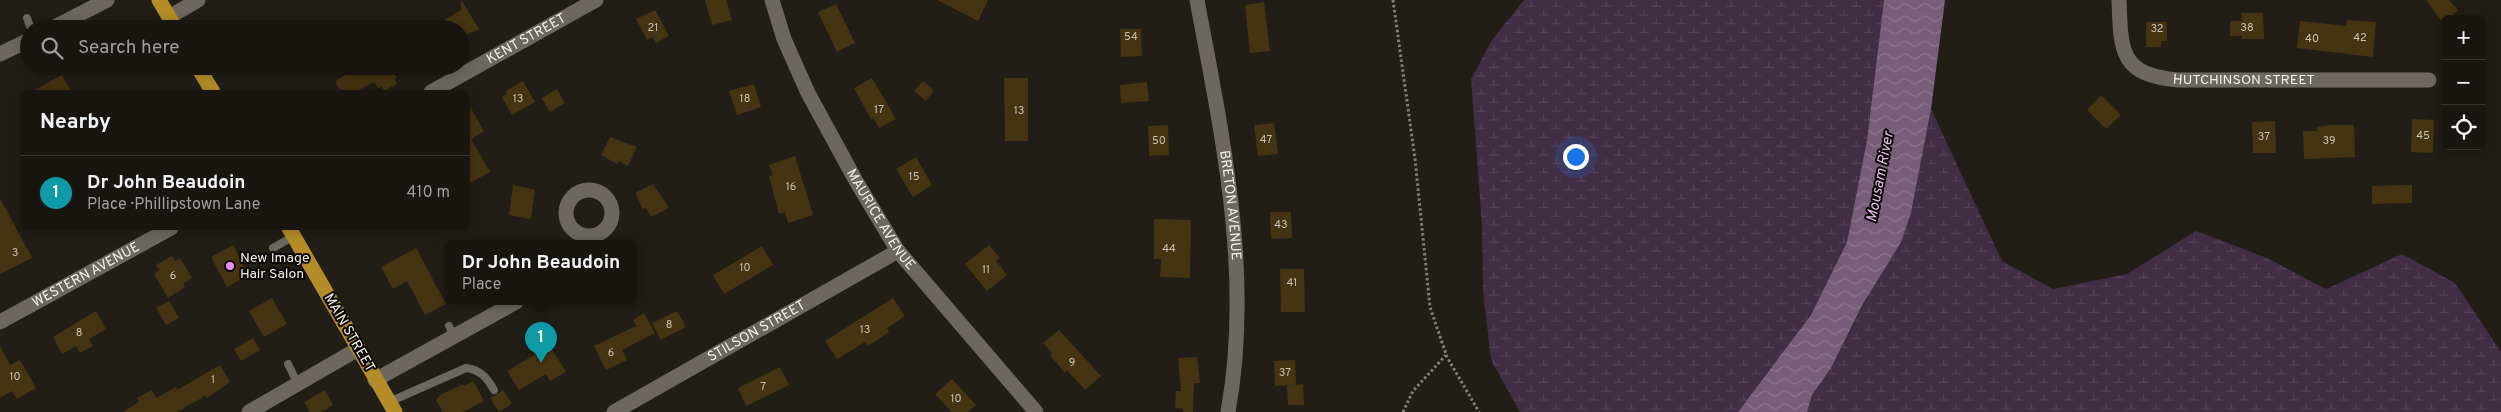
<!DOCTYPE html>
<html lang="en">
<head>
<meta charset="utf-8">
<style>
	:root { --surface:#191612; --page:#262320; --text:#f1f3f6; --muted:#9f9f9f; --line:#373532; --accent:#ea580c }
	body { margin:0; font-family:Overpass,sans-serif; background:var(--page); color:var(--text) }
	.controls { position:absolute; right:15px; top:15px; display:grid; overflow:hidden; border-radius:8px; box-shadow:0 2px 12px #0003 }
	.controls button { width:45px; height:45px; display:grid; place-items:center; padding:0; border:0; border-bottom:1px solid var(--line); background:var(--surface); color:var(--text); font:25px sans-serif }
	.you { position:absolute; left:1575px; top:156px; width:18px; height:18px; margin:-12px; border:4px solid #fff; border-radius:50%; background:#1a73e8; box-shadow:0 0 0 8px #1a73e833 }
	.badge { display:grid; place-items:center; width:32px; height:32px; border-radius:50%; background:var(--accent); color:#fff; font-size:16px; font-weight:700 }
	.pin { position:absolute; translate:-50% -41px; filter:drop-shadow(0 1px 2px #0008) }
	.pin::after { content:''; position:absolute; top:26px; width:18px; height:15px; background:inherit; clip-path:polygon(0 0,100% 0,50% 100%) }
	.popup { position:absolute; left:445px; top:240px; width:192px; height:65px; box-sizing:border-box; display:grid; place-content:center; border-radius:8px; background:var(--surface); filter:drop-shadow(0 1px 4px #0005); font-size:16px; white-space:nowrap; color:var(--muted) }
	.popup b { font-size:19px; color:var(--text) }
	.popup::after { content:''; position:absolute; left:50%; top:100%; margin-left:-10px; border:10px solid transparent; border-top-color:var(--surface) }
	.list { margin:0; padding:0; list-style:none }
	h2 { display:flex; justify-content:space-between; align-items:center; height:65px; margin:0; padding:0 20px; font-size:21px }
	h2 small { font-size:16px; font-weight:400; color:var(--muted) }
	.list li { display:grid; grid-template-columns:32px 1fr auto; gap:15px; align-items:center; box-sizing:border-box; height:75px; padding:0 20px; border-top:1px solid var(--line) }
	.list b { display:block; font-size:19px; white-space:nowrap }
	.list p { margin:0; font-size:16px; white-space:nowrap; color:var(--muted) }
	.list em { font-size:16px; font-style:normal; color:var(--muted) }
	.icon { flex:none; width:28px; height:28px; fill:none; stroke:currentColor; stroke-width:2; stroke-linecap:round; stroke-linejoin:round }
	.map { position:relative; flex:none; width:2501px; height:412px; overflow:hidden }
	.search { position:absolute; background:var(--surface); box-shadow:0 2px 12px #0003; left:20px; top:20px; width:450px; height:55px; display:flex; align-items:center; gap:12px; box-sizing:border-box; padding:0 18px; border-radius:28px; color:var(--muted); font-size:19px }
	.panel { position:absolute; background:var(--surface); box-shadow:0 2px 12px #0003; left:20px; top:90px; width:450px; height:140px; border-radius:8px }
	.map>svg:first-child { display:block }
	.wetland { fill:url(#wetland-marsh) }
	.water { fill:url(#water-waves) }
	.building { fill:#453411 }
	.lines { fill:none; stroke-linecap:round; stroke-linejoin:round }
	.path { stroke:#82807a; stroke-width:3; stroke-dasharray:2.5 2.5; stroke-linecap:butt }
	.service { stroke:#6c6861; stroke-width:8 }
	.minor { stroke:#6c6861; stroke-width:15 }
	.trunk { stroke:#b58d28; stroke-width:15 }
	.poi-dot { fill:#ed8cfa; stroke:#0a0806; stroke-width:2 }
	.labels { text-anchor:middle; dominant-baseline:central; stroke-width:4; stroke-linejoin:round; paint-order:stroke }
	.number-label { font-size:11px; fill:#c8c2b5 }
	.street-label { font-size:14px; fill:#f3f1ec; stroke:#0a0806 }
	.poi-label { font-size:14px; fill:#f3f1ec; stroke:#0a0806; text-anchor:start }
	.water-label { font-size:15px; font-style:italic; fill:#ecbff2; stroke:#0a0806 }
</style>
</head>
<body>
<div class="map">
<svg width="2501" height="412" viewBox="0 0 2501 412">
	<defs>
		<pattern id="wetland-marsh" width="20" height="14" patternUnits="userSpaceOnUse" patternTransform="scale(1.25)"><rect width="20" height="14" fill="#412d44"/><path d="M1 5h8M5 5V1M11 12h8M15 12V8" fill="none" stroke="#544256"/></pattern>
		<pattern id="water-waves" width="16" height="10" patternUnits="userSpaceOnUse" patternTransform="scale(1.25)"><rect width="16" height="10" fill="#775d7a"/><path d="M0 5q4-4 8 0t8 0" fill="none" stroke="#8b758d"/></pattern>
	</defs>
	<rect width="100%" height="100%" fill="#211e18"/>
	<!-- wetland -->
	<g class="wetland">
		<polygon points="1524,0 1884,0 1867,140 1847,242 1811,315 1738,412 1520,412 1491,360 1483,290 1482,225 1471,79 1492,40"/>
		<polygon points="1931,109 2002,261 2053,289 2127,274 2196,231 2267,258 2326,289 2402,254 2455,283 2501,352 2501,412 1807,412 1812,395 1831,368 1911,213"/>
	</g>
	<!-- water -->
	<polygon class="water" points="1884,0 1945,0 1931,109 1911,213 1901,242 1863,304 1831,368 1812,395 1807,412 1738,412 1811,315 1847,242 1867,140"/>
	<!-- building -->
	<g class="building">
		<polygon points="461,0 479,29 461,37 461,29 430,29 461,10"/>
		<polygon points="705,0 726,0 732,20 712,25"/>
		<polygon points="937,0 988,0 978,21"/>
		<polygon points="2426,0 2449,0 2458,10 2449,19 2445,19 2443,23"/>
		<polygon points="1264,2 1270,51 1250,53 1245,5"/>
		<polygon points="836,4 856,45 852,43 853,44 837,52 818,12"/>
		<polygon points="655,10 669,36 656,43 653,37 647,40 636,19"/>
		<polygon points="2241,13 2263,13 2264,39 2242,39 2242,36 2230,36 2230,21 2242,21"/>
		<polygon points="2347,20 2376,22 2373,57 2297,48 2300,21 2346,26"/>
		<polygon points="2146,22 2167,22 2167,41 2161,41 2161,47 2146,47"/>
		<polygon points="1120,29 1141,29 1142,56 1121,57"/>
		<polygon points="368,66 390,66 397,78 394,79 397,84 384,91 382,86 378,88 374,82 355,92 341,92 335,81 355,70 357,73"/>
		<polygon points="62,75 72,92 31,92"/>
		<polygon points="872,78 896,119 879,128 873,118 871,119 854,88"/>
		<polygon points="1004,78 1028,78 1028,141 1005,141"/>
		<polygon points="523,81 535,102 512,115 502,97 507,94 506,91"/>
		<polygon points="923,81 934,90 926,101 914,91"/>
		<polygon points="1147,82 1149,101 1121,103 1120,85"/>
		<polygon points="754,84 761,107 737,115 729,91"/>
		<polygon points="557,89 565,103 550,112 542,98"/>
		<polygon points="2101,95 2121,115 2106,129 2087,110"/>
		<polygon points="468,103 484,131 471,139 490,172 468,184"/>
		<polygon points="2412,119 2434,120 2433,153 2411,152"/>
		<polygon points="2275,121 2276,153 2253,153 2252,122"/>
		<polygon points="1274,123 1278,154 1258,156 1254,125"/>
		<polygon points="1168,125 1169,155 1149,156 1148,126"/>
		<polygon points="2331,125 2354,125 2355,157 2304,159 2303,131 2317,131 2317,127"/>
		<polygon points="610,137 637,147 628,166 619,161 617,164 601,155"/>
		<polygon points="795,156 813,215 788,223 785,212 779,214 769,176 773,175 769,165"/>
		<polygon points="916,157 932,185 913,197 896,169"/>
		<polygon points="653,184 669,208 651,217 646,208 643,209 635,193"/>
		<polygon points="513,185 535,190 531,219 509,215"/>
		<polygon points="2412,185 2412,203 2372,204 2372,186"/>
		<polygon points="0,198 32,258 0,274"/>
		<polygon points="1270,212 1291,212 1292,238 1271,239"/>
		<polygon points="1154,219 1191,220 1190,278 1160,277 1161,259 1154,259"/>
		<polygon points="233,245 249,275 227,287 211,257"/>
		<polygon points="989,245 1000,258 996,261 1007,275 987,291 965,264"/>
		<polygon points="762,246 773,265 724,294 713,275"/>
		<polygon points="416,248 446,304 425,315 407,281 393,289 381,267"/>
		<polygon points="172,256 175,261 180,258 192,278 183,284 185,287 168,298 154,274 159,270 156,265"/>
		<polygon points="1280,269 1304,269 1305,312 1281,312"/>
		<polygon points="272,298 287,324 264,337 249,311"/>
		<polygon points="893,298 905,316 887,328 889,332 868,346 865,342 837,359 825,341"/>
		<polygon points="169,301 179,318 166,325 156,308"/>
		<polygon points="96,311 106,329 89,339 93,346 80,353 76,346 62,354 53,337"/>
		<polygon points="677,311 686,327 661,340 652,323"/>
		<polygon points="644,313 655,333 622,350 627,360 606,370 594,346 636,326 633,320"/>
		<polygon points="540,330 566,372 550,381 546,374 519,390 507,371 534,355 525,339"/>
		<polygon points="1059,330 1101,376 1085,390 1067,370 1065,373 1050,355 1052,353 1043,343"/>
		<polygon points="253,338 260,350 241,361 234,349"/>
		<polygon points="0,346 10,365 20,360 36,388 17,399 12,391 0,398"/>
		<polygon points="1197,357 1200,383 1194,383 1193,412 1183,412 1183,409 1175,408 1176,391 1181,391 1178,358"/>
		<polygon points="1295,360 1296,385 1275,386 1274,361"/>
		<polygon points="220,365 230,382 207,398 205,396 177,412 123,412 139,402 137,398 152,390 156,398 176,387 177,390"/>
		<polygon points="780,367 789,385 746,406 738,388"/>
		<polygon points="952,379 976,405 968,412 952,412 935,394"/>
		<polygon points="473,381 484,401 463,412 443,412 436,400 440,395 463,384 464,386"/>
		<polygon points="1303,384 1304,405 1288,405 1287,386"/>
		<polygon points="325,390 333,405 321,412 310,412 304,402"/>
		<polygon points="503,390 512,404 499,412 490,398"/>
	</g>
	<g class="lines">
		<!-- path -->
		<g class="path">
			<polyline points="1393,0 1415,159 1430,307 1447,357 1479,412"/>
			<polyline points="1403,412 1413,391 1446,355"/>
		</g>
		<!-- service -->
		<g class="service">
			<polyline points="27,18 31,29"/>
			<polyline points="273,248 294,236"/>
			<polyline points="449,326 454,336"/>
			<polyline points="288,364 298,384"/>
			<path d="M389,402l77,-34c15,2 21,10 28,22"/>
		</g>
		<!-- minor -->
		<g class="minor">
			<path id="s1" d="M772,0l12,39 24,54 48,88 42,70 138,161"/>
			<path id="s2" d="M1197,0c25,135 56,275 31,412"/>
			<path id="s3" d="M2119,0c2,50 0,75 59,80h251"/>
			<polyline points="169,17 198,0"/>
			<polyline points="51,29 107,0"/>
			<polyline points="0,54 29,40"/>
			<path id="s4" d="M431,92l165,-92"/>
			<circle cx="589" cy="213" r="23"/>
			<path id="s5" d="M0,322l171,-94"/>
			<polyline points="375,380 516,302"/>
			<polyline points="249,412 358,349"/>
			<path id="s6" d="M614,412l284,-161"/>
		</g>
		<!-- trunk -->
		<g class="trunk">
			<polyline points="159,0 176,29"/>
			<polyline points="197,66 213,92"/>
			<polyline points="289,228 395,412"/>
		</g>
	</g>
	<!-- markers -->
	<circle class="poi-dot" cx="230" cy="266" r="5"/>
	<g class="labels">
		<!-- number labels -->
		<g class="number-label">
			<text x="653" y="28">21</text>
			<text x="2247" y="28">38</text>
			<text x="2157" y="29">32</text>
			<text x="1131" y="37">54</text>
			<text x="2360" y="38">42</text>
			<text x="2312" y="39">40</text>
			<text x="518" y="99">13</text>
			<text x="745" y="99">18</text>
			<text x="879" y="110">17</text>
			<text x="1019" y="111">13</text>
			<text x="2423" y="136">45</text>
			<text x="2264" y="137">37</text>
			<text x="1266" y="140">47</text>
			<text x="1159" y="141">50</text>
			<text x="2329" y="141">39</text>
			<text x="914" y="177">15</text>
			<text x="791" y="187">16</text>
			<text x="1281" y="225">43</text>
			<text x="1169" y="249">44</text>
			<text x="15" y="253">3</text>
			<text x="745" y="268">10</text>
			<text x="986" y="270">11</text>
			<text x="173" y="276">6</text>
			<text x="1292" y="283">41</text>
			<text x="669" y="325">8</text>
			<text x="865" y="330">13</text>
			<text x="79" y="333">8</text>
			<text x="611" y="353">6</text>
			<text x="1072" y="363">9</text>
			<text x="1285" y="373">37</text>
			<text x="15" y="377">10</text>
			<text x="213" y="380">1</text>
			<text x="763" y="387">7</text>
			<text x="956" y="399">10</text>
		</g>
		<!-- street labels -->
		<g class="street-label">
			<text stroke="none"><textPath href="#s4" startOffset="109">KENT STREET</textPath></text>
			<text stroke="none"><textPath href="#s3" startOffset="182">HUTCHINSON STREET</textPath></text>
			<text stroke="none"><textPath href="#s2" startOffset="208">BRETON AVENUE</textPath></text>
			<text stroke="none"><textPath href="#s1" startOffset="246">MAURICE AVENUE</textPath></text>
			<text stroke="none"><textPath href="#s5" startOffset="98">WESTERN AVENUE</textPath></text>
			<text stroke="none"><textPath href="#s6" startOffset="164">STILSON STREET</textPath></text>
			<text transform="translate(349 333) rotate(60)">MAIN STREET</text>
		</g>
		<!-- poi labels -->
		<g class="poi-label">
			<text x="240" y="258">New Image<tspan x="240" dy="16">Hair Salon</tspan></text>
		</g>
		<!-- water labels -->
		<g class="water-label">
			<text transform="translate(1881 177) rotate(-79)">Mousam River</text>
		</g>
	</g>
</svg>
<div class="controls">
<button>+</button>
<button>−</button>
<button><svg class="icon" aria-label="locate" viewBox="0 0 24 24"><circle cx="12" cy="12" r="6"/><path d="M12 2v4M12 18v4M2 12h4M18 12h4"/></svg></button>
</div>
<div class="you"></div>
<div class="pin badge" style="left:541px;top:363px;background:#0f9aa8">1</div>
<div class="popup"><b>Dr John Beaudoin</b>Place</div>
<div class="search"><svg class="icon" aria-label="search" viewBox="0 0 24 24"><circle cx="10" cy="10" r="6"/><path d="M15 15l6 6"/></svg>Search here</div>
<section class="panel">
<h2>Nearby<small></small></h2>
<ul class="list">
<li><span class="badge" style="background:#0f9aa8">1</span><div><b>Dr John Beaudoin</b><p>Place · Phillipstown Lane</p></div><em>410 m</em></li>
</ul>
</section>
</div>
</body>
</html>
